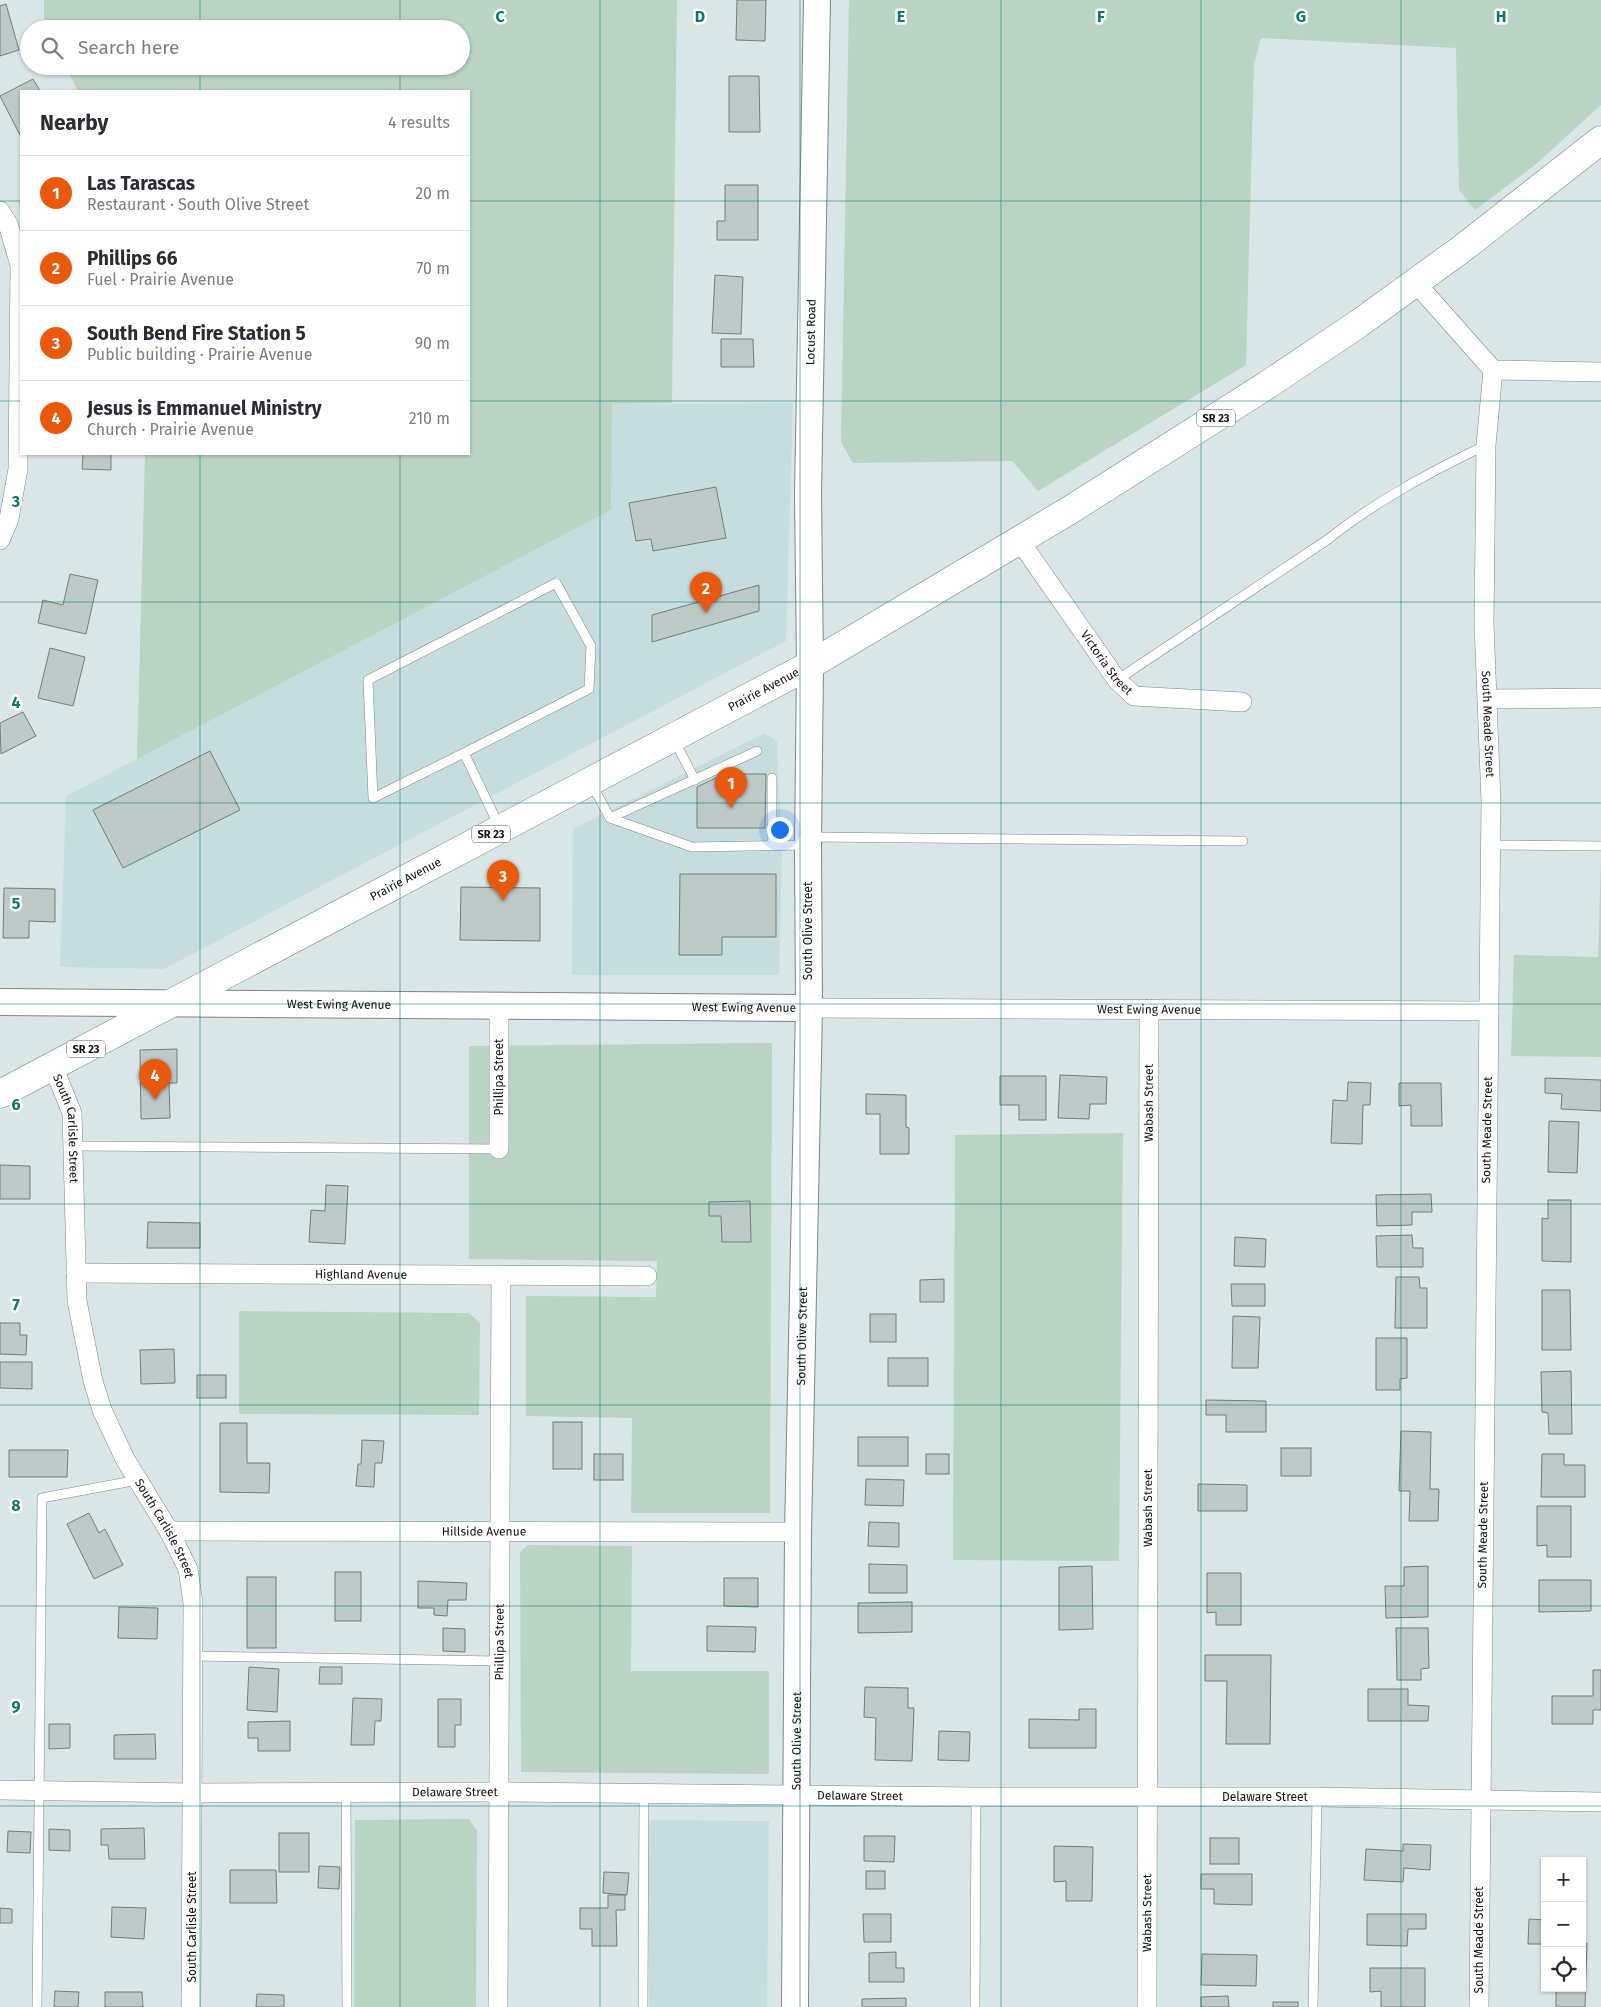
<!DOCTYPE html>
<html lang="en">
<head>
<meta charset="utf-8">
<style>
	:root { --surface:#fff; --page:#f2f2f3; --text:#2b2b33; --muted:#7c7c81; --line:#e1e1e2; --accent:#ea580c }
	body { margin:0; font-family:"Fira Sans",sans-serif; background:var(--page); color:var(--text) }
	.controls { position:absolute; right:15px; bottom:15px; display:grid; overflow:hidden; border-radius:0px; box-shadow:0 1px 4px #0004 }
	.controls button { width:45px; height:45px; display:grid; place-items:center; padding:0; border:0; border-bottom:1px solid var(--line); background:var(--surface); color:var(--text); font:25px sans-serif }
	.you { position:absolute; left:779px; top:829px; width:18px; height:18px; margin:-12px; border:4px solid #fff; border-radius:50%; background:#1a73e8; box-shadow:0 0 0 8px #1a73e833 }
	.badge { display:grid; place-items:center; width:32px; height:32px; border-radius:50%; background:var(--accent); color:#fff; font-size:16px; font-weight:700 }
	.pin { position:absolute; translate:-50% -41px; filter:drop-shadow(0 1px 2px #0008) }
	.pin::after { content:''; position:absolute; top:26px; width:18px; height:15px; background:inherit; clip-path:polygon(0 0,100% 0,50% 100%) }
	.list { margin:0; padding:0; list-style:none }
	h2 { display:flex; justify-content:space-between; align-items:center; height:65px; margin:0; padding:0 20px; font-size:21px }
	h2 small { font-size:16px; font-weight:400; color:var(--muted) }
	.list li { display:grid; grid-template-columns:32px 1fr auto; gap:15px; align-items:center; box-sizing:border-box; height:75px; padding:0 20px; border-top:1px solid var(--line) }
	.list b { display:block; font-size:19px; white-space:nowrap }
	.list p { margin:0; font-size:16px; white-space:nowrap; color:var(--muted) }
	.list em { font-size:16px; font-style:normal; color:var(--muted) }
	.icon { flex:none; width:28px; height:28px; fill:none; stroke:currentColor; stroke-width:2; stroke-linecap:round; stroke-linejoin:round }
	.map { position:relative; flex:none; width:1601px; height:2007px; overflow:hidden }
	.search { position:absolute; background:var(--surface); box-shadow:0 1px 4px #0004; left:20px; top:20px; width:450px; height:55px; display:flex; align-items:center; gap:12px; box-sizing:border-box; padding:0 18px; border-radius:28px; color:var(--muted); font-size:19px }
	.panel { position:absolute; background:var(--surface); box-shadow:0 1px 4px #0004; left:20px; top:90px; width:450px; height:365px; border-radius:0px }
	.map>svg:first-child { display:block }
	.built { fill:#c6dde0 }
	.green { fill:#b9d4c2 }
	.building { fill:#bcc9c6; stroke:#717d7a }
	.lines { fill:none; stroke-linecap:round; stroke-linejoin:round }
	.lane-casing { stroke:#7b8789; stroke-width:10 }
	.street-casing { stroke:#7b8789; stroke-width:20 }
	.secondary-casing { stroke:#7b8789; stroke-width:28 }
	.primary-casing { stroke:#7b8789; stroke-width:29 }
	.lane { stroke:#fff; stroke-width:9 }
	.street { stroke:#fff; stroke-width:19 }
	.secondary { stroke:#fff; stroke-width:26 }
	.primary { stroke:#fff; stroke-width:28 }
	.grid { fill:none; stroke:#0f766e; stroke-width:1; stroke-opacity:0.55 }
	.labels { text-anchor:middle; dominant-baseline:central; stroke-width:5; stroke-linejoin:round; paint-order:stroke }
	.shield { fill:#fff; stroke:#555858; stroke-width:1 }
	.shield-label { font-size:11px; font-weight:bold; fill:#0c1111 }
	.street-label { font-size:12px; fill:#0c1111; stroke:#fff }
	.grid-label { font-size:16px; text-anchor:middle; font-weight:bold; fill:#0f766e; stroke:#fff; stroke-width:5; stroke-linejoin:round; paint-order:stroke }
</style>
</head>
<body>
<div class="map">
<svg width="1601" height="2007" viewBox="0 0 1601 2007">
	<rect width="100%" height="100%" fill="#d9e6e8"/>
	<!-- built -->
	<g class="built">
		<polygon points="793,403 786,641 164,969 60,967 66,796 611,510 612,404"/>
		<polygon points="765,733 777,741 782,854 779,975 572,975 573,829"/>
		<polygon points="649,1820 769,1821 767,2007 649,2007"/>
	</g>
	<!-- green -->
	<g class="green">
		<polygon points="44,0 677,0 672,403 612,404 611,510 137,759 145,454 469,454 469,91 78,91 65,66 461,66 461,29 46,29 44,24"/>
		<polygon points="849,0 1601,0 1601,105 1535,165 1475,210 1459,190 1456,48 1261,38 1254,64 1246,365 1038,491 1012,461 853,463 841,442"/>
		<polygon points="1601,858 1601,1057 1511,1056 1514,955 1598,957"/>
		<polygon points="772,1043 770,1513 631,1513 632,1418 526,1416 526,1296 656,1297 657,1261 469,1259 469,1046"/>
		<polygon points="1123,1133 1119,1561 953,1560 955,1135"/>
		<polygon points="239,1311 469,1313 480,1323 479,1415 239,1414"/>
		<polygon points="528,1545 632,1546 631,1671 769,1671 769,1774 521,1772 520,1552"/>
		<polygon points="469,1819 477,1831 476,2007 354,2007 355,1820"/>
	</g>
	<!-- building -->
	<g class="building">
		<polygon points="737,0 766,0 765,41 736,40"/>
		<polygon points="6,4 19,50 0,56 0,6"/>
		<polygon points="729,76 759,76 760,132 729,132"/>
		<polygon points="33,79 40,91 21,91 21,137 0,96"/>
		<polygon points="725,185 758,185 758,240 717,240 717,221 725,221"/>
		<polygon points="715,275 743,277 741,334 712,333"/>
		<polygon points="721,339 753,339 754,367 721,367"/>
		<polygon points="83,454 111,454 111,470 82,469"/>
		<polygon points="716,487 726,538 653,551 651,539 636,541 629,503"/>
		<polygon points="70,574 98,580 86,634 38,623 43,600 63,605"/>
		<polygon points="759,585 759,611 652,642 652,615"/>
		<polygon points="50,648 85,657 73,706 38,698"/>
		<polygon points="23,712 36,736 1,754 0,723"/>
		<polygon points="210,751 240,810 123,868 93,810"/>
		<polygon points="724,774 766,774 765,828 697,828 697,787"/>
		<polygon points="680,874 776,874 776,937 722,937 722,955 679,955"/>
		<polygon points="461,887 540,888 540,941 460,940"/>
		<polygon points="4,888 55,889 55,922 29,921 29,938 3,938"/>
		<polygon points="177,1049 177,1083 169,1083 170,1118 141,1119 140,1050"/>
		<polygon points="1060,1075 1107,1077 1106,1104 1090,1104 1089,1119 1058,1118"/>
		<polygon points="1000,1076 1046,1076 1046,1120 1019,1120 1019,1105 1000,1105"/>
		<polygon points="1545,1078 1601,1080 1601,1111 1561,1109 1562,1094 1545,1093"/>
		<polygon points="1348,1082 1371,1083 1370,1105 1363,1105 1362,1144 1331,1143 1333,1100 1347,1101"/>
		<polygon points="1399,1083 1441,1083 1442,1126 1411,1126 1411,1105 1399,1106"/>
		<polygon points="866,1094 906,1095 906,1127 909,1128 909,1154 880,1154 880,1114 866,1114"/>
		<polygon points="1549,1121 1579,1122 1577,1173 1548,1172"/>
		<polygon points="0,1165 30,1166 30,1199 0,1199"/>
		<polygon points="326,1185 348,1186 345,1244 309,1242 311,1210 325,1211"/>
		<polygon points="1431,1194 1432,1212 1412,1212 1412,1225 1377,1226 1376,1195"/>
		<polygon points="1548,1200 1571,1200 1571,1262 1542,1261 1542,1218 1548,1219"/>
		<polygon points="750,1201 751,1242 722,1242 721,1216 709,1216 709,1202"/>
		<polygon points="148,1222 200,1223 200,1248 147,1248"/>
		<polygon points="1412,1235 1413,1248 1423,1248 1423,1267 1377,1267 1376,1236"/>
		<polygon points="1235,1237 1266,1239 1265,1267 1234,1266"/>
		<polygon points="1396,1277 1419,1277 1420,1288 1427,1288 1427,1328 1395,1328"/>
		<polygon points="944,1279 944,1302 920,1302 920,1280"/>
		<polygon points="1231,1284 1265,1284 1265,1306 1232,1306"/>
		<polygon points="1542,1290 1570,1290 1571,1350 1542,1350"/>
		<rect x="870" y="1314" width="26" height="28"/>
		<polygon points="1233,1316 1260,1317 1258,1368 1232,1368"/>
		<polygon points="0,1323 20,1323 20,1335 27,1335 26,1355 0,1354"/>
		<polygon points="1376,1338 1407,1338 1407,1378 1400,1379 1400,1390 1376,1390"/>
		<polygon points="174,1349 175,1383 141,1384 140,1350"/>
		<rect x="888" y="1358" width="40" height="28"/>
		<polygon points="0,1362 32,1362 32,1389 0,1388"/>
		<polygon points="1571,1371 1572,1434 1549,1434 1548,1413 1542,1412 1541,1372"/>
		<rect x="197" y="1375" width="29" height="23"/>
		<polygon points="1206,1400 1266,1401 1266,1432 1226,1432 1226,1415 1206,1415"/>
		<rect x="553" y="1422" width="29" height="47"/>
		<polygon points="220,1423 247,1423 247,1463 270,1463 269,1493 220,1492"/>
		<polygon points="1401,1431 1431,1432 1430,1489 1439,1489 1438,1521 1409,1521 1410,1491 1399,1491"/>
		<rect x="858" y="1437" width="50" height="29"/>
		<polygon points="362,1440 384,1441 382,1463 375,1463 374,1487 356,1486 358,1464 361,1464"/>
		<rect x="1281" y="1448" width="30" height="28"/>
		<polygon points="9,1450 68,1450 67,1477 9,1477"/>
		<rect x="594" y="1454" width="29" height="26"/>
		<rect x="926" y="1454" width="23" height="20"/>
		<polygon points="1542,1454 1564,1454 1564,1465 1585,1465 1585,1497 1541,1497"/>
		<polygon points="866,1479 904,1480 903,1506 865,1505"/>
		<polygon points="1198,1484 1247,1485 1247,1511 1198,1511"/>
		<polygon points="1537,1506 1571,1506 1571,1557 1547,1557 1547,1545 1537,1546"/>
		<polygon points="89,1513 99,1533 105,1529 123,1565 94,1579 67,1524"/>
		<polygon points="869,1522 899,1523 899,1547 868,1546"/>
		<polygon points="869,1564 907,1565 907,1593 869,1593"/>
		<polygon points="1092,1566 1093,1629 1059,1630 1059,1567"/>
		<polygon points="1428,1566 1428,1617 1386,1618 1385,1586 1404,1586 1404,1567"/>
		<rect x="335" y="1572" width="26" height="49"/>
		<polygon points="1207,1573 1241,1573 1241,1625 1216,1625 1216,1612 1207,1613"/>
		<rect x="247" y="1577" width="29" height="71"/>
		<polygon points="724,1578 758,1578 758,1607 724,1606"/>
		<polygon points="1539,1580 1591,1580 1591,1611 1539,1612"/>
		<polygon points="418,1581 467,1583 466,1600 448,1600 447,1616 434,1615 434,1608 418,1608"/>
		<polygon points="912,1602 912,1632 858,1633 858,1603"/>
		<polygon points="119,1607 158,1608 157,1639 118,1638"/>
		<polygon points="707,1626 756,1627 755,1652 707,1651"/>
		<polygon points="443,1628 465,1629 465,1652 443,1651"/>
		<polygon points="1396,1628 1428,1628 1429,1668 1421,1669 1421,1680 1397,1680"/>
		<polygon points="1205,1655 1271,1655 1270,1744 1226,1744 1227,1681 1205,1681"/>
		<polygon points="249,1667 279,1669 277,1712 247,1710"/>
		<polygon points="320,1667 342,1667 342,1684 319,1684"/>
		<polygon points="1593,1670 1601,1670 1601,1710 1593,1710 1593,1724 1552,1724 1552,1696 1593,1696"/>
		<polygon points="865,1687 908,1688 908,1708 914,1708 912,1761 875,1760 876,1718 864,1717"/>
		<polygon points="1368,1689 1408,1689 1408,1705 1429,1706 1428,1721 1368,1721"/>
		<polygon points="353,1698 382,1699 381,1721 375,1721 374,1745 351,1745"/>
		<polygon points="438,1699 461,1699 461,1725 455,1725 455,1747 438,1747"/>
		<polygon points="1079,1709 1096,1709 1096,1748 1029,1748 1029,1719 1079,1720"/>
		<polygon points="290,1721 290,1751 258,1751 258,1738 248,1738 248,1722"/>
		<polygon points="49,1724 70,1724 70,1748 49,1749"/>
		<polygon points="939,1731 970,1732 969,1761 938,1760"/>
		<polygon points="155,1734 156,1759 114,1759 114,1735"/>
		<polygon points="144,1828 145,1859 109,1859 108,1845 101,1845 101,1829"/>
		<polygon points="49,1829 70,1830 70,1851 49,1850"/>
		<polygon points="8,1831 31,1832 30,1853 7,1852"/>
		<rect x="279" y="1833" width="30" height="39"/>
		<polygon points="864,1836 895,1836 894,1862 864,1861"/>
		<rect x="1210" y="1838" width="29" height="26"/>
		<polygon points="1403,1844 1431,1845 1430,1870 1404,1868 1403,1882 1364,1880 1366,1849 1403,1851"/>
		<polygon points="1054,1846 1093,1847 1092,1901 1066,1901 1066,1881 1054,1882"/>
		<polygon points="319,1866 340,1867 339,1889 318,1888"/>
		<polygon points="230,1870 276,1870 277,1903 230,1903"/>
		<rect x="866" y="1871" width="19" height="18"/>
		<polygon points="604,1872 629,1873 627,1895 603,1893"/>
		<polygon points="1201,1874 1252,1874 1252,1905 1214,1904 1214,1889 1201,1889"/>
		<polygon points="608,1895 625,1895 625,1910 616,1910 617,1946 592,1946 592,1929 580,1929 580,1908 608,1908"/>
		<polygon points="112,1907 146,1908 144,1939 111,1937"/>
		<polygon points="0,1908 12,1909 12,1923 0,1923"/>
		<polygon points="863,1914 891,1914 891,1942 864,1942"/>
		<polygon points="1367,1914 1426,1914 1426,1929 1408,1929 1407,1946 1367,1945"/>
		<polygon points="1529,1919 1545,1920 1545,1944 1528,1944"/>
		<polygon points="1582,1943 1587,1943 1585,2007 1556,2007 1556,1988 1582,1988"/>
		<polygon points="896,1952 896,1968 904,1968 904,1982 869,1982 869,1953"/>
		<polygon points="1202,1954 1257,1955 1256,1986 1201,1985"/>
		<polygon points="1370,1968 1425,1968 1425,2007 1381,2007 1381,1991 1370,1992"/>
		<polygon points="55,1991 79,1992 78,2007 54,2007"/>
		<polygon points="105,1992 142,1992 143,2007 105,2007"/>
		<polygon points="257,1994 284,1995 284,2007 256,2007"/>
		<polygon points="1228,1996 1229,2007 1201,2007 1201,1997"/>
		<polygon points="906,1998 906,2007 862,2007 862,1999"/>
		<rect x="1273" y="2002" width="25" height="5"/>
	</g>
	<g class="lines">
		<defs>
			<g id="lane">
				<path d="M1117,680l210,-140c49,-39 103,-68 159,-95"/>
				<polyline points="674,740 695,780"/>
				<polyline points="464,753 589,689 591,646 556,583 368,680 373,798 464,753 499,826"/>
				<polyline points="772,778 772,845"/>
				<polyline points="591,783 610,818 692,847 805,845"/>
				<polyline points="610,818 757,751"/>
				<polyline points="811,837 1243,841"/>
				<polyline points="1490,845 1601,846"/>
				<polyline points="74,1146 499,1149"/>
				<polyline points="194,1656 499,1661"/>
				<polyline points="346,1793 347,2007"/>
				<polyline points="37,2007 42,1498 138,1480"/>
				<polyline points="643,2007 644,1793"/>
				<polyline points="975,2007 976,1797"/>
				<polyline points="1313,2007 1317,1797"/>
			</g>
			<g id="street">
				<polyline points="0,211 8,224 20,265 18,469 9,519 0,540"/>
				<path id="s1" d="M1415,282l78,88 -7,75 -2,179 7,177 -12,1206"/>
				<polyline points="1493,370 1601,372"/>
				<path id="s2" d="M1019,540l98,140 17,16 108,6"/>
				<polyline points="1487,699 1601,698"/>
				<path id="s3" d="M809,1008l680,3"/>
				<path id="s4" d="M53,1066l19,47 5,188 16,80 9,29 23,49 44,72 19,38 5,34 -2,404"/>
				<polyline points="499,1149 499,1006"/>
				<path id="s5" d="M76,1273l571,3"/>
				<path id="s6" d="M169,1531l629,1"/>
				<path id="s7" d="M0,1790l192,3 307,-1 477,5h341l284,5"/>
				<path id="s8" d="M498,2007l3,-731"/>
				<path id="s9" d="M1147,2007l2,-998"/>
			</g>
			<g id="secondary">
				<path id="s10" d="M0,1002l809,6"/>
				<path id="s11" d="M795,2007l3,-475 11,-524 -1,-163 2,-180 -2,-171 9,-494"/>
			</g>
			<g id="primary">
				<path id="s12" d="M0,1094l810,-429 260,-155 197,-125 91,-61 105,-76 138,-108"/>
			</g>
		</defs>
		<!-- lane casing -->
		<use href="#lane" class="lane-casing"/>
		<!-- street casing -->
		<use href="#street" class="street-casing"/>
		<!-- secondary casing -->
		<use href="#secondary" class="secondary-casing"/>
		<!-- primary casing -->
		<use href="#primary" class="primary-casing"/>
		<!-- lane -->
		<use href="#lane" class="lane"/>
		<!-- street -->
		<use href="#street" class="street"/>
		<!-- secondary -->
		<use href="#secondary" class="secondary"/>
		<!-- primary -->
		<use href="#primary" class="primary"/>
	</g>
	<!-- grid -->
	<path class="grid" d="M200,0v29M400,0v29M600,0v2007M800,0v2007M1001,0v2007M1201,0v2007M1401,0v2007M200,66v25M400,66v25M0,201h21M469,201h1132M0,401h21M469,401h1132M200,454v1553M400,454v1553M0,602h1601M0,803h1601M0,1004h1601M0,1204h1601M0,1405h1601M0,1606h1601M0,1806h1601"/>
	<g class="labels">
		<!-- shield labels -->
		<g class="shield">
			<rect x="1197" y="409.5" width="38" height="17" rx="4"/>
			<rect x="472" y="825.5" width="38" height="17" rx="4"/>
			<rect x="67" y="1040.5" width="38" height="17" rx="4"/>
		</g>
		<g class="shield-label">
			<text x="1216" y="418">SR 23</text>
			<text x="491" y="834">SR 23</text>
			<text x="86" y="1049">SR 23</text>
		</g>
		<!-- street labels -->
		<g class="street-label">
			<text stroke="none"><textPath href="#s11" startOffset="1675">Locust Road</textPath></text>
			<text stroke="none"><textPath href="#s2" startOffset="151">Victoria Street</textPath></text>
			<text stroke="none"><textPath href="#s12" startOffset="864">Prairie Avenue</textPath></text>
			<text stroke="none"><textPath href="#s1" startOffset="472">South Meade Street</textPath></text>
			<text stroke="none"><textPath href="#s12" startOffset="459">Prairie Avenue</textPath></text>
			<text transform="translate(808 931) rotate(-90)">South Olive Street</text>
			<text stroke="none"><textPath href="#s10" startOffset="339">West Ewing Avenue</textPath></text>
			<text stroke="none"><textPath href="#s10" startOffset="744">West Ewing Avenue</textPath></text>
			<text stroke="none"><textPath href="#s3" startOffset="340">West Ewing Avenue</textPath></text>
			<text transform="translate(499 1077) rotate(-90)">Phillipa Street</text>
			<text stroke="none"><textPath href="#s9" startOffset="904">Wabash Street</textPath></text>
			<text stroke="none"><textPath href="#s4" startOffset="65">South Carlisle Street</textPath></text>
			<text transform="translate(1487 1130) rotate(-89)">South Meade Street</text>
			<text stroke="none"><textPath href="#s5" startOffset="285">Highland Avenue</textPath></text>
			<text stroke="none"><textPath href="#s11" startOffset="671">South Olive Street</textPath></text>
			<text stroke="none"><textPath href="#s9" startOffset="499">Wabash Street</textPath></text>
			<text stroke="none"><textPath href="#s4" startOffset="485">South Carlisle Street</textPath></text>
			<text stroke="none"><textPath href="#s6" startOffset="315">Hillside Avenue</textPath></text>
			<text transform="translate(1483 1535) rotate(-89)">South Meade Street</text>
			<text stroke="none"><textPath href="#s8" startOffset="365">Phillipa Street</textPath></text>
			<text stroke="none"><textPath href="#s11" startOffset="266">South Olive Street</textPath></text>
			<text stroke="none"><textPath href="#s7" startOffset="455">Delaware Street</textPath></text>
			<text stroke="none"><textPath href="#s7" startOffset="860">Delaware Street</textPath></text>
			<text stroke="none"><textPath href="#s7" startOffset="1265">Delaware Street</textPath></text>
			<text stroke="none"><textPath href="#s9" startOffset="94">Wabash Street</textPath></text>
			<text transform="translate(192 1927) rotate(-90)">South Carlisle Street</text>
			<text transform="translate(1479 1940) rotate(-90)">South Meade Street</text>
		</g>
	</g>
	<g class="grid-label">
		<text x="500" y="22">C</text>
		<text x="700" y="22">D</text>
		<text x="901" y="22">E</text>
		<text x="1101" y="22">F</text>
		<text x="1301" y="22">G</text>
		<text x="1501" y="22">H</text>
		<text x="16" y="507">3</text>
		<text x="16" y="708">4</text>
		<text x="16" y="909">5</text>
		<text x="16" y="1110">6</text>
		<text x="16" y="1310">7</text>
		<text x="16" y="1511">8</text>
		<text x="16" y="1712">9</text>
	</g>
</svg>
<div class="controls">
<button>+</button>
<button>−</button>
<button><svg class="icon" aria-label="locate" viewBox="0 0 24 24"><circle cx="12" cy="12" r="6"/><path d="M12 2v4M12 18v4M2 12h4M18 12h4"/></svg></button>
</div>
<div class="you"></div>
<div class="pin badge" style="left:731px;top:808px">1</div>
<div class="pin badge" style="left:706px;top:613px">2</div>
<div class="pin badge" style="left:503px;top:901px">3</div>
<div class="pin badge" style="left:155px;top:1100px">4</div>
<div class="search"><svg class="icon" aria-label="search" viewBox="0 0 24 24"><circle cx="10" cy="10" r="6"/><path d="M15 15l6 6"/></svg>Search here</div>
<section class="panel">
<h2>Nearby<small>4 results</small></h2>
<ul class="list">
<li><span class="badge">1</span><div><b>Las Tarascas</b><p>Restaurant · South Olive Street</p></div><em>20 m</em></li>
<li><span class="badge">2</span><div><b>Phillips 66</b><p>Fuel · Prairie Avenue</p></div><em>70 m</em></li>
<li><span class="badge">3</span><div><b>South Bend Fire Station 5</b><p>Public building · Prairie Avenue</p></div><em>90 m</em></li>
<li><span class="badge">4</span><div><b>Jesus is Emmanuel Ministry</b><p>Church · Prairie Avenue</p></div><em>210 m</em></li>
</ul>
</section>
</div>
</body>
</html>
